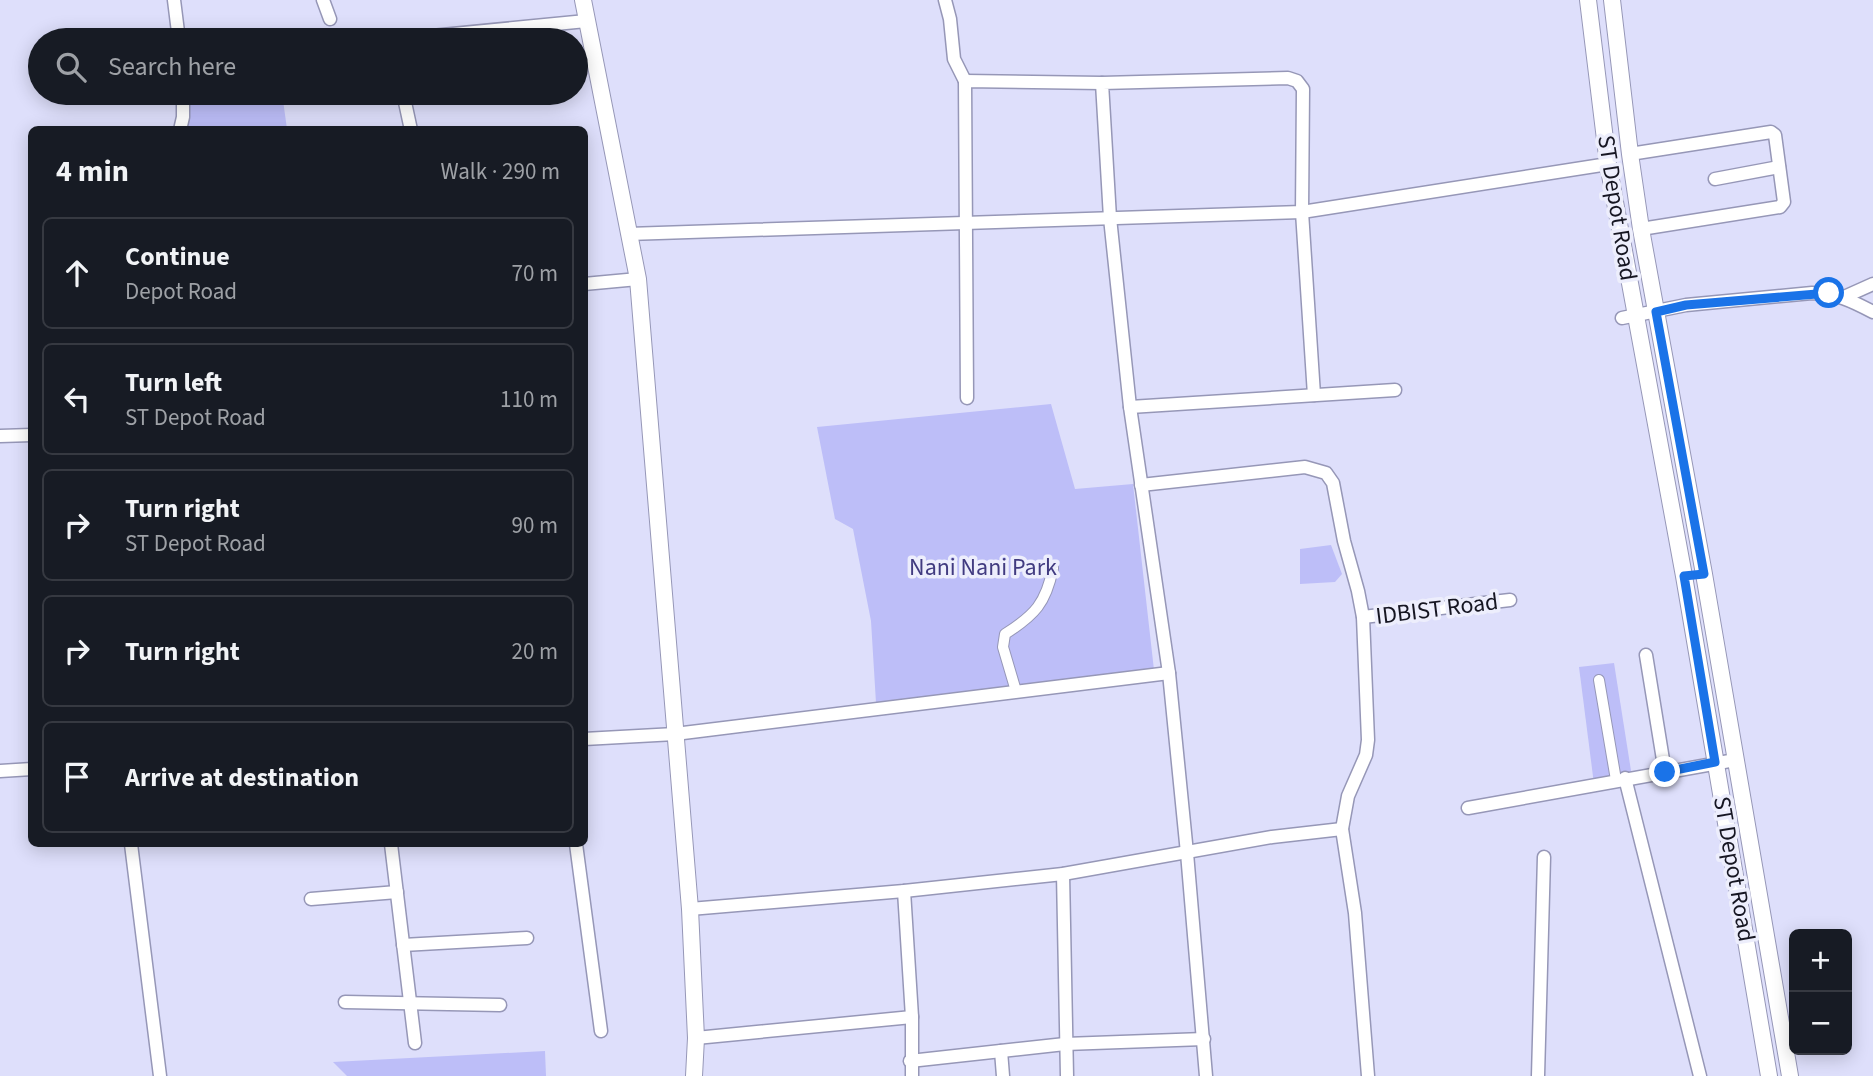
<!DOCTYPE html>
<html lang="en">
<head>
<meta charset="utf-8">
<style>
	:root { --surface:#171b24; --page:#242831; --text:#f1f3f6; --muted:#9ea1a6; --line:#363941 }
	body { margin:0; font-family:"Source Sans 3",sans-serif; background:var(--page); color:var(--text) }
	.controls { position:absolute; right:21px; bottom:21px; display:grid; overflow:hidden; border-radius:10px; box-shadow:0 4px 18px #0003 }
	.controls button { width:63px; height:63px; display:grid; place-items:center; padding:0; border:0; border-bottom:2px solid var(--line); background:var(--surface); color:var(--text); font:35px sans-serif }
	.stop { position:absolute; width:21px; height:21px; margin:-16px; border:5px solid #1a73e8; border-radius:50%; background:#fff }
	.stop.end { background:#1a73e8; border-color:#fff; box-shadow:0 2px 7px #0008 }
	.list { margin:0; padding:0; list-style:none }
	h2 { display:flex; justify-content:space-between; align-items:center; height:91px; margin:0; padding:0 28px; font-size:30px }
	h2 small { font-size:23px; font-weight:400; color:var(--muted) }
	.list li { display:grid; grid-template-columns:46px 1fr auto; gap:21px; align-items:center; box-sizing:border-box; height:112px; margin:0 14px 14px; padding:0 14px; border:2px solid var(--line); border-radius:10px }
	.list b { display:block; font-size:26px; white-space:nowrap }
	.list p { margin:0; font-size:23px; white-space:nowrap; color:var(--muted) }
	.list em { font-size:23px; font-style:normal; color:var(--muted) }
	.icon { flex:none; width:38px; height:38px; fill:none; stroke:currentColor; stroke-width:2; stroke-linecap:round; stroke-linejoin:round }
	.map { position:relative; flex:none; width:1873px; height:1076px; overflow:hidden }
	.search { position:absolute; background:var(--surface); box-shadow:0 4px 18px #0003; left:28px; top:28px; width:560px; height:77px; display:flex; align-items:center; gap:18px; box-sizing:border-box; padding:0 24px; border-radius:38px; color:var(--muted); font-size:26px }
	.panel { position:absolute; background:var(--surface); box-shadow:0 4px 18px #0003; left:28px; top:126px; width:560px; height:721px; border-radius:10px }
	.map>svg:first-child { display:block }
	.green { fill:#bdbef8 }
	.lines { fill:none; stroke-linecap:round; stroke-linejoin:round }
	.pedestrian-casing { stroke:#9697b7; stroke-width:12 }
	.minor-casing { stroke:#9697b7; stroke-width:15 }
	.tertiary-casing { stroke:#9697b7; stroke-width:18 }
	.pedestrian { stroke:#fff; stroke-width:10 }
	.minor { stroke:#fff; stroke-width:12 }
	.tertiary { stroke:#fff; stroke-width:16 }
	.route { stroke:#1a73e8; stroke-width:9 }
	.labels { text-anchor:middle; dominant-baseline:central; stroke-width:7; stroke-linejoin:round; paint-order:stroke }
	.street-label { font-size:24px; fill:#161622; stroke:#edeefc }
	.park-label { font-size:24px; fill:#413b80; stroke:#edeefc }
</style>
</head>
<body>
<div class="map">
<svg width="1873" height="1076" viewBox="0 0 1873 1076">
	<rect width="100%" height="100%" fill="#dedffb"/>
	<!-- green -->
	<g class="green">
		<polygon points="189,93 282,93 287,129 180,130 184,100"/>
		<polygon points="1051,404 1075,489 1133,484 1154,670 876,703 871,621 853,529 835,519 817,427"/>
		<polygon points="1331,545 1342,574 1335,582 1300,584 1300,549"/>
		<polygon points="1614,663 1632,777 1594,784 1579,667"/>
		<polygon points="545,1051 546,1076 347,1076 333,1062"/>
	</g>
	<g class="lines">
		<defs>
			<g id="pedestrian">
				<polyline points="1599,680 1616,780"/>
				<path d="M1016,691l-13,-44 2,-13c30,-19 41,-31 48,-66"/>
			</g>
			<g id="minor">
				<polyline points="174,0 179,40"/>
				<polyline points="323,0 330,19"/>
				<polyline points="945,0 950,19 954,59 965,81"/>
				<polyline points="391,40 586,21"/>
				<polyline points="403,93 411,130"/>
				<polyline points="180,130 183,117 183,93"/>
				<polyline points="1630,154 1771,132 1775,135 1784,202 1780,207 1641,229"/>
				<polyline points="1715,179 1779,167"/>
				<polyline points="628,234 1302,212 1608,164"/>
				<polyline points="584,284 638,279"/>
				<polyline points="1844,297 1873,284"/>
				<path d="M1622,318l64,-13 126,-12c24,0 40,8 61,19"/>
				<polyline points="967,398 965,81 1102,83"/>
				<polyline points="1130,407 1395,390"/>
				<polyline points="0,436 32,435"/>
				<polyline points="1141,485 1305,467 1326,473 1333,483 1344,541 1358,591 1363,617 1368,740 1366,755 1348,796 1342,829 1355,913 1368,1076"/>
				<polyline points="1363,617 1510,600"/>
				<polyline points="1646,655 1665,772"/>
				<polyline points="1169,673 1187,853 1206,1076"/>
				<polyline points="584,739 675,734 1169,673 1130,407 1110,218 1102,83 1288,78 1297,81 1303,89 1302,212 1314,395"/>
				<polyline points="0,771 32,769"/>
				<polyline points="1625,778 1700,1076"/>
				<polyline points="1468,808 1735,760"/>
				<polyline points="131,844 160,1076"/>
				<polyline points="391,844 415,1043"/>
				<polyline points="576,844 601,1031"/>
				<polyline points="1063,874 1067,1076"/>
				<polyline points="904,891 912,1017 912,1076"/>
				<polyline points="311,899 397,892"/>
				<polyline points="690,909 904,891 1063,874 1272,837 1342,829"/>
				<polyline points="403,945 527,938"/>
				<polyline points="345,1002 500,1005"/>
				<polyline points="696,1038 912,1017"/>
				<polyline points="1001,1051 1003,1076"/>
				<polyline points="910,1061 1065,1044 1204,1039"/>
				<polyline points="1538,1076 1544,857"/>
			</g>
			<g id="tertiary">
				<polyline points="583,0 638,279 690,909 696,1038 694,1076"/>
				<polyline points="1588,0 1608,164 1684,576 1769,1076"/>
				<polyline points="1612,0 1630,154 1641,229 1704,574 1790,1076"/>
			</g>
		</defs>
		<!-- pedestrian casing -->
		<use href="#pedestrian" class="pedestrian-casing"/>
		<!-- minor casing -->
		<use href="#minor" class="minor-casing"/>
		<!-- tertiary casing -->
		<use href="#tertiary" class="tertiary-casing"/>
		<!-- pedestrian -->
		<use href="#pedestrian" class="pedestrian"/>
		<!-- minor -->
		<use href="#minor" class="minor"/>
		<!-- tertiary -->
		<use href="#tertiary" class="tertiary"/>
	</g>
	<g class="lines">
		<!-- route -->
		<polyline class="route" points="1665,772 1715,762 1684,576 1704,574 1656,312 1686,305 1829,293"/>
	</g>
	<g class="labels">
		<!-- street labels -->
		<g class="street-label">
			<text transform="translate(1617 208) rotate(81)">ST Depot Road</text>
			<text transform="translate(1437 609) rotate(-7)">IDBIST Road</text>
			<text transform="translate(1734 869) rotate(80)">ST Depot Road</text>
		</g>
		<!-- park labels -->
		<g class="park-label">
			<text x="983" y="567">Nani Nani Park</text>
		</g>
	</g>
</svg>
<div class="controls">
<button>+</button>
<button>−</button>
</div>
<div class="stop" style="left:1829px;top:293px"></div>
<div class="stop end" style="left:1665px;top:772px"></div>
<div class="search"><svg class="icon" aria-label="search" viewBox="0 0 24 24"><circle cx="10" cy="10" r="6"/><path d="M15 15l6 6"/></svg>Search here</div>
<section class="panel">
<h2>4 min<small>Walk · 290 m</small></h2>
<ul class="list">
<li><svg class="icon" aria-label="ahead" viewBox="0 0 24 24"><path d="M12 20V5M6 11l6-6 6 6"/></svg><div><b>Continue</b><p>Depot Road</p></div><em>70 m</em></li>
<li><svg class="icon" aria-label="left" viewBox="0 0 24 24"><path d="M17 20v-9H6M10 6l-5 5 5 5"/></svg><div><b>Turn left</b><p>ST Depot Road</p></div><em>110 m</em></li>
<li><svg class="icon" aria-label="right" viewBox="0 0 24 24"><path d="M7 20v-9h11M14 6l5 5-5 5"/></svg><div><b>Turn right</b><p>ST Depot Road</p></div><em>90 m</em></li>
<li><svg class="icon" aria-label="right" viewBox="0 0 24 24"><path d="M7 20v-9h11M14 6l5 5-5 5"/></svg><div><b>Turn right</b></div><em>20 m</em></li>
<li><svg class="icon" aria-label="arrive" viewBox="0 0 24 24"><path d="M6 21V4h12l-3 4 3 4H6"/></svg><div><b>Arrive at destination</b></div></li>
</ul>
</section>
</div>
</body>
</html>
